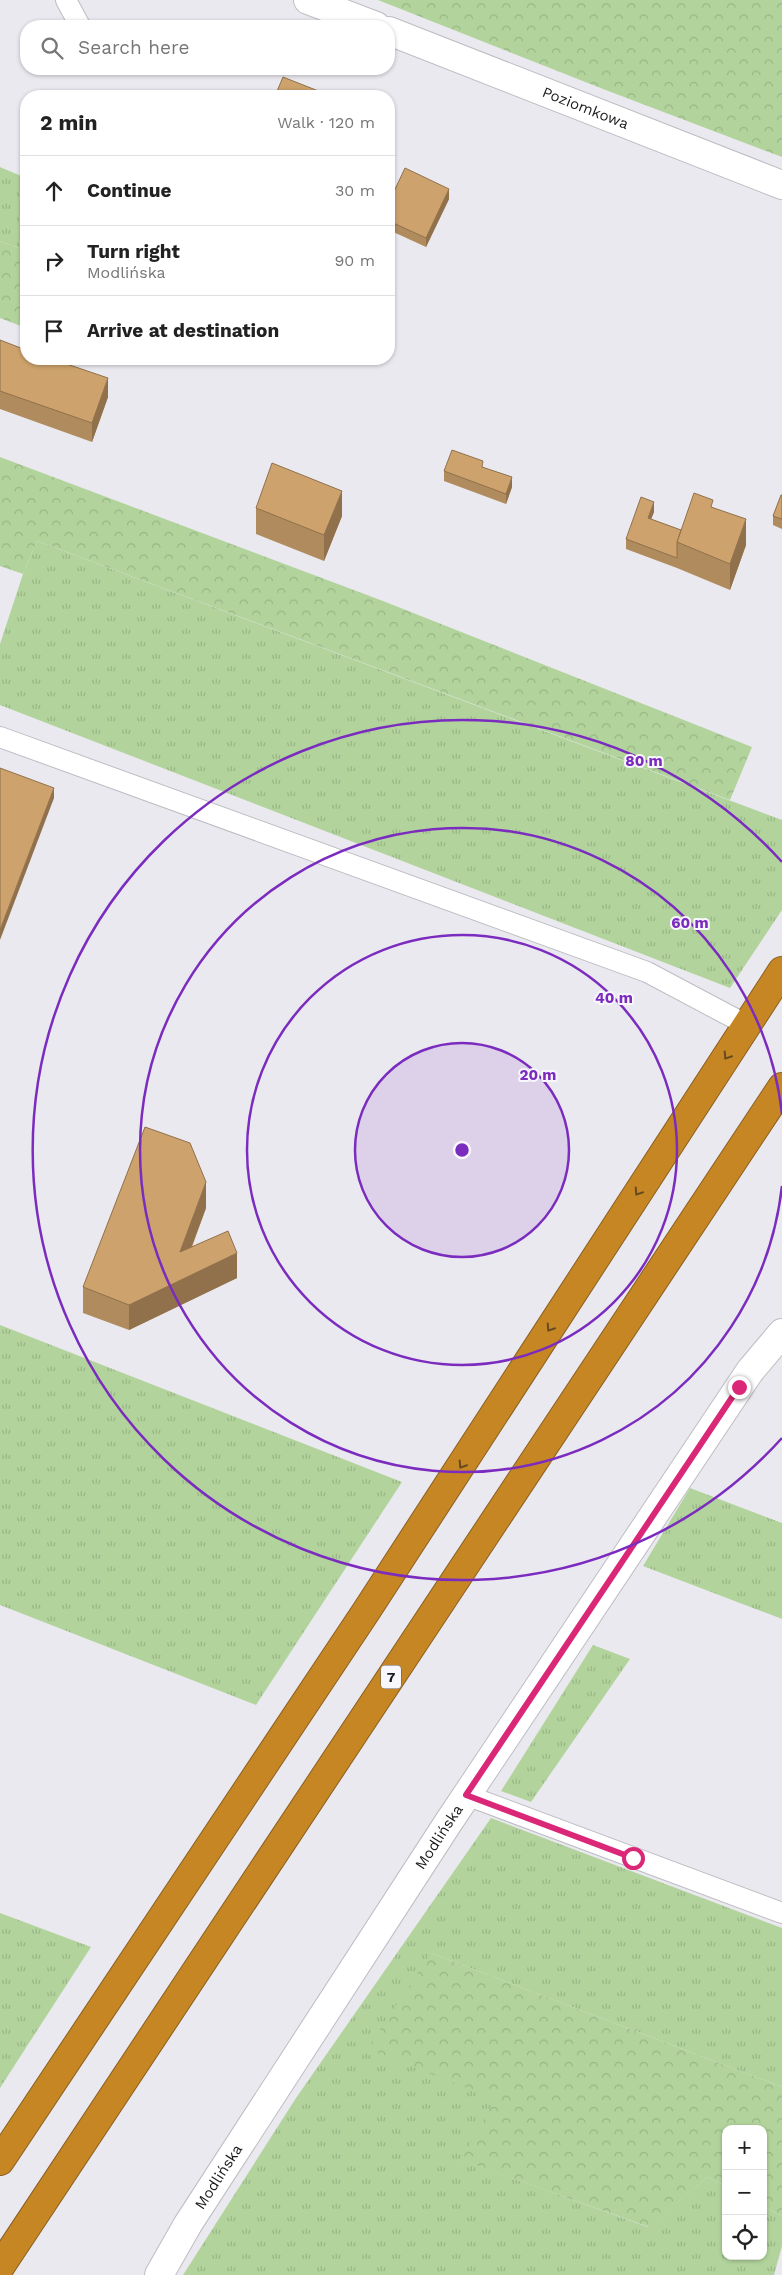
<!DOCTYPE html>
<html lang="en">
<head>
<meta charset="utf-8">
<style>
	:root { --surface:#fff; --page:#f6f6f6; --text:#222; --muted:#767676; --line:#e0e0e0 }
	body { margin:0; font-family:"Work Sans",sans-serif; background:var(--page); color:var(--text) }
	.controls { position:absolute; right:15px; bottom:15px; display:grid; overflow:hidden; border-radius:10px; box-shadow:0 1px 4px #0004 }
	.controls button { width:45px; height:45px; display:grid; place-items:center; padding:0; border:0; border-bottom:1px solid var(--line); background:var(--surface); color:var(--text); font:25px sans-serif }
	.stop { position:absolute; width:15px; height:15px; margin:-11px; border:4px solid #db2777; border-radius:50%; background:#fff }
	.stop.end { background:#db2777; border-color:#fff; box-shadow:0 1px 5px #0008 }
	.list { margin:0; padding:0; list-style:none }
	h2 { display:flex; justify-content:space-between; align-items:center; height:65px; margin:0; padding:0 20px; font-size:21px }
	h2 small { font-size:16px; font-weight:400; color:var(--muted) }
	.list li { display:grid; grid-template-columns:32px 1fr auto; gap:15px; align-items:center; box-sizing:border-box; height:70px; padding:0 20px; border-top:1px solid var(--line) }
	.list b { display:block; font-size:19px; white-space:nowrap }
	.list p { margin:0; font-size:16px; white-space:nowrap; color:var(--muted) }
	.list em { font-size:16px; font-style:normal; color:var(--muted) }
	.icon { flex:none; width:28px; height:28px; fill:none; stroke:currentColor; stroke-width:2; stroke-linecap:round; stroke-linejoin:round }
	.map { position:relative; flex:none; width:782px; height:2275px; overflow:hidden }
	.search { position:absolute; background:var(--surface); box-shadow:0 1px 4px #0004; left:20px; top:20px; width:375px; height:55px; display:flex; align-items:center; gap:12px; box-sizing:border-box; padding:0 18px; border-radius:20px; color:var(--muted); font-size:19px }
	.panel { position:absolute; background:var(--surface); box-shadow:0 1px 4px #0004; left:20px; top:90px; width:375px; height:275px; border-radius:20px }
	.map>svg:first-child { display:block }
	.grass { fill:url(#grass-tufts) }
	.forest { fill:url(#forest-crowns) }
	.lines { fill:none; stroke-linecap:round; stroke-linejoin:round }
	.lane-casing { stroke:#bdbdc3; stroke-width:22 }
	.street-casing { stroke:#bdbdc3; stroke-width:30 }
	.highway-casing { stroke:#8a6021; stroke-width:30 }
	.lane { stroke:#fff; stroke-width:20 }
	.street { stroke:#fff; stroke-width:28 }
	.highway { stroke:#c68624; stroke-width:28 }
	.wall { fill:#b08b5d }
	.shaded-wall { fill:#90714c }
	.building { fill:#cda26c; stroke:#90714c }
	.oneway { stroke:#674b20 }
	.route { stroke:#db2777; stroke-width:6 }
	.ring { fill:none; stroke:#7b2cbf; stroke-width:2.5 }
	.labels { text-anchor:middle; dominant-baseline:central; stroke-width:4; stroke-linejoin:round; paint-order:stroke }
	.shield { fill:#f7f7fd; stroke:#5c5c60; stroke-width:1 }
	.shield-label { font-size:14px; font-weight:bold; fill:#1a1a1c }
	.street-label { font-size:15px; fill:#1a1a1c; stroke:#f7f7fd }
	.centre { fill:#7b2cbf; stroke:#f7f7fd; stroke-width:2.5 }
	.ring-label { font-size:15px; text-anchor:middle; font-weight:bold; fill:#7b2cbf; stroke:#f7f7fd; stroke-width:4; stroke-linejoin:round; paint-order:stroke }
</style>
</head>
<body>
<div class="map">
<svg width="782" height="2275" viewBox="0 0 782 2275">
	<defs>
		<pattern id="grass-tufts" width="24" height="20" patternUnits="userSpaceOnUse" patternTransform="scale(1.25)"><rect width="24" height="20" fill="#b2d49c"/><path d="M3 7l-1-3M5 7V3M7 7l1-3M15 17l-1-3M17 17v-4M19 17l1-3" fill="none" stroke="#98b586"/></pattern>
		<pattern id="forest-crowns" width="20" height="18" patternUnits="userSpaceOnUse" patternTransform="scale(1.25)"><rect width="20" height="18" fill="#b2d49c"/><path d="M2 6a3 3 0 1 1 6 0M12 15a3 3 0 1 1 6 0" fill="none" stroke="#98b586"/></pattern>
	</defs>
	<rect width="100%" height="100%" fill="#eae9ef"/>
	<!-- grass -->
	<g class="grass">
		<polygon points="0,167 26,178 26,251 0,241"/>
		<polygon points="37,541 782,820 782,910 730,988 0,705 0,644 23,574"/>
		<polygon points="0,1325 402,1482 256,1705 0,1605"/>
		<polygon points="690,1488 782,1523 782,1619 643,1566"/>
		<polygon points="593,1645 630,1659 531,1802 501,1791"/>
		<polygon points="491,1818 782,1928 782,2087 431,1953 496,2099 462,2160 648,2227 707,2177 726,2186 726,2256 763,2256 763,2206 782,2216 782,2246 774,2275 183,2275 296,2098"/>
		<polygon points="0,1913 91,1947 0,2088"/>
	</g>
	<!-- forest -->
	<g class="forest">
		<polygon points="378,0 782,0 782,157 603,89"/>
		<polygon points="0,241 26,251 26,328 0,318"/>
		<polygon points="0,457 383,601 752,747 730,800 37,541 23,574 0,566"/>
		<polygon points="431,1953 782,2087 782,2216 763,2206 763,2129 726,2129 726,2186 707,2177 649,2227 461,2160 495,2099 367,2049"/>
	</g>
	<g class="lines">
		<defs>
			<g id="lane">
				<polyline points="66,0 80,26"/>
				<polyline points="0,737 647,972 747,1025"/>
				<polyline points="466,1795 782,1913"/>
			</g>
			<g id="street">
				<polyline points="308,0 376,26"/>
				<path id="s1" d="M389,31l393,154"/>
				<path id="s2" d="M159,2275l29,-51 260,-401 302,-452 32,-38"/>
			</g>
			<g id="highway">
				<polyline points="0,2161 367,1610 782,971"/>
				<polyline points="0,2267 782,1087"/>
			</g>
		</defs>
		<!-- lane casing -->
		<use href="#lane" class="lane-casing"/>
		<!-- street casing -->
		<use href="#street" class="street-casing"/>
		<!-- highway casing -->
		<use href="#highway" class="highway-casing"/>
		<!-- lane -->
		<use href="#lane" class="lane"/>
		<!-- street -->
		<use href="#street" class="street"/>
		<!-- highway -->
		<use href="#highway" class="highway"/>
	</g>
	<!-- wall -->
	<g class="wall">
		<polygon points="449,199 426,247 389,230 389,202"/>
		<polygon points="0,340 108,397 92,442 0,409"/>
		<polygon points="483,467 512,487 506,504 444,481 444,471"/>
		<polygon points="782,495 782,529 773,525 773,516"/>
		<polygon points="713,507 746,545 730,590 677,568 626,549 626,539 654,512 651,519 681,530"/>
		<polygon points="256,508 342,516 324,561 256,534"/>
		<polygon points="206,1208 192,1247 237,1278 129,1330 83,1313 83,1287"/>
	</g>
	<!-- shaded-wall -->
	<g class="shaded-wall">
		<polygon points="449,189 449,199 426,247 426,238"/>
		<polygon points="108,378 108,397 92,442 92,423"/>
		<polygon points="512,477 512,487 506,504 506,494"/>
		<polygon points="342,491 342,516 324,561 324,535"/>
		<polygon points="654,502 654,512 648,527 648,518"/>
		<polygon points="746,519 746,545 730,590 730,564"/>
		<polygon points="54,788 54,798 0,940 0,930"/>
		<polygon points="206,1182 206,1208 180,1277 180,1252"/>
		<polygon points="237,1253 237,1278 129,1330 129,1305"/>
	</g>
	<!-- building -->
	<g class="building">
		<polygon points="283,77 331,96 275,96"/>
		<polygon points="405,168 449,189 426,238 389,221 389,202"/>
		<polygon points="0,340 26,350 26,359 52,359 108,378 92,423 0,391"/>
		<polygon points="452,450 483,461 482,467 512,477 506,494 444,471"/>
		<polygon points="272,463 342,491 324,535 256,508"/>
		<polygon points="694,493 713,500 711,507 746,519 730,564 677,542"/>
		<polygon points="781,495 782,495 782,519 773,516"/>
		<polygon points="641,497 654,502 648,518 681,530 677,542 677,558 626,539"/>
		<polygon points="0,768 54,788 0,930"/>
		<polygon points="145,1127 190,1143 206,1182 180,1252 228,1231 237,1253 129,1305 83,1287"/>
	</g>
	<!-- one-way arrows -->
	<defs><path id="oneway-chevron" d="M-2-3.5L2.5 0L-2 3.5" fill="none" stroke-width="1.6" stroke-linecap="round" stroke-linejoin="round" transform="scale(1.25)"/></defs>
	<g class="oneway">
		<use href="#oneway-chevron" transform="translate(727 1056) rotate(123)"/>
		<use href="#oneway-chevron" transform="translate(638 1192) rotate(123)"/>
		<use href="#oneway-chevron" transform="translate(550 1328) rotate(123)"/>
		<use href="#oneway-chevron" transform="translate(462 1465) rotate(123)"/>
	</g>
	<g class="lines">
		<!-- route -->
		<polyline class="route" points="633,1858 466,1795 739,1387"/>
	</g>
	<!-- distance rings -->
	<circle cx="462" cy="1150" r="107" fill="#7b2cbf" fill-opacity=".12"/>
	<g class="ring">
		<circle cx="462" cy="1150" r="107"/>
		<circle cx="462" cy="1150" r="215"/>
		<path d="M782 1186A322 322 0 1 1 782 1114"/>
		<path d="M782 1438A430 430 0 1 1 782 862"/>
	</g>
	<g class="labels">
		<!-- shield labels -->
		<rect class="shield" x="381" y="1665.5" width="20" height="23" rx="4"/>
		<g class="shield-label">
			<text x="391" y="1677">7</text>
		</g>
		<!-- street labels -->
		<g class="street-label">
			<text stroke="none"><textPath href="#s1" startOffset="211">Poziomkowa</textPath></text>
			<text stroke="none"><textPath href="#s2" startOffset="520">Modlińska</textPath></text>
			<text stroke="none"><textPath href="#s2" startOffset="115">Modlińska</textPath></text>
		</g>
	</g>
	<circle cx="462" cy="1150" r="8" class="centre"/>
	<g class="ring-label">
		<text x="644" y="766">80 m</text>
		<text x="690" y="928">60 m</text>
		<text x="614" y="1003">40 m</text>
		<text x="538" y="1080">20 m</text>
	</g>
</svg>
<div class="controls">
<button>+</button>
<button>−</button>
<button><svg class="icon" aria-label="locate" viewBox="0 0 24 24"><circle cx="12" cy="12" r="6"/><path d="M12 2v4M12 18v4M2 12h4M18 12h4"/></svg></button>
</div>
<div class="stop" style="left:633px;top:1858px"></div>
<div class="stop end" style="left:739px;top:1387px"></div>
<div class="search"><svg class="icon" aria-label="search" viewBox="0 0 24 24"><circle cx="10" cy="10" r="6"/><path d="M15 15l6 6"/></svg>Search here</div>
<section class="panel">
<h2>2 min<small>Walk · 120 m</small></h2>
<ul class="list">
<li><svg class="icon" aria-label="ahead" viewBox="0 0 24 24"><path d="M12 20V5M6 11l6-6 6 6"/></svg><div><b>Continue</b></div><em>30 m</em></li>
<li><svg class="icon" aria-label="right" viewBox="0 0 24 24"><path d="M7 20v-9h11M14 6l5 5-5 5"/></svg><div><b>Turn right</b><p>Modlińska</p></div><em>90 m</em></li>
<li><svg class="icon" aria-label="arrive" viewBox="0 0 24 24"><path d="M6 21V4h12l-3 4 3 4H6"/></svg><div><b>Arrive at destination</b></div></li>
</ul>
</section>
</div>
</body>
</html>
